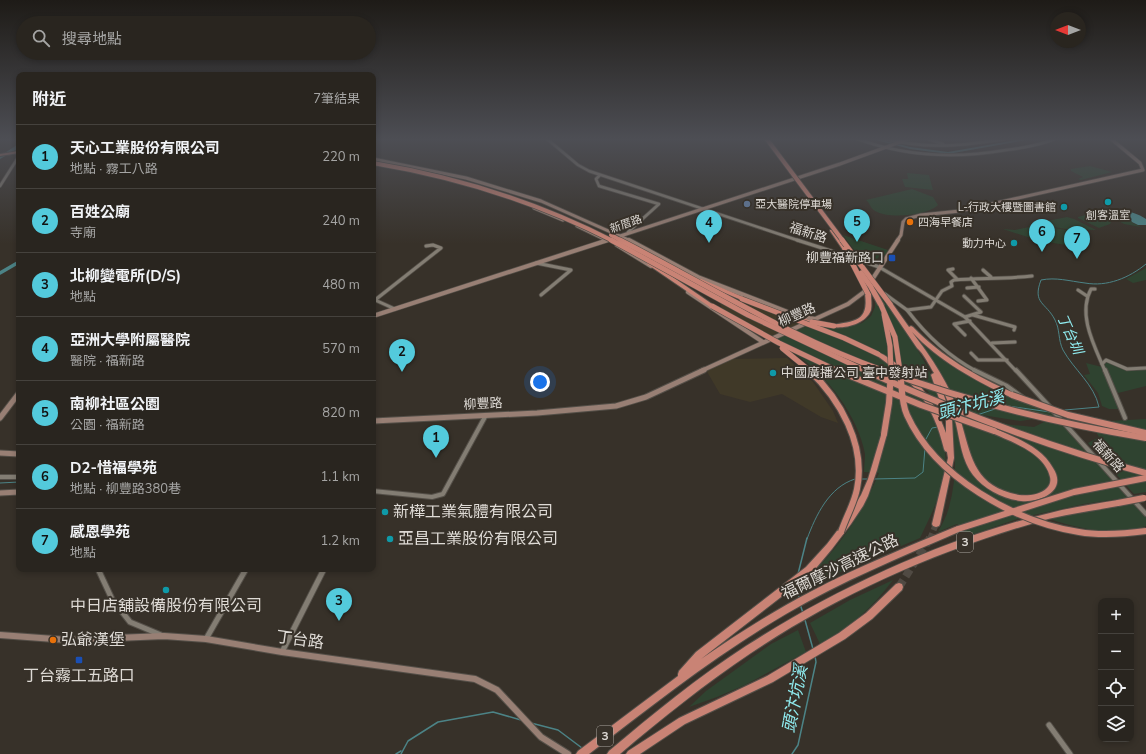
<!DOCTYPE html>
<html lang="zh-TW">
<head>
<meta charset="utf-8">
<style>
	:root { --surface:#29251f; --page:#312d28; --text:#f1f3f6; --muted:#a5a5a4; --line:#45423d; --accent:#53cadc }
	body { margin:0; font-family:"Nunito Sans","Noto Sans TC",sans-serif; background:var(--page); color:var(--text) }
	.controls { position:absolute; right:12px; bottom:12px; display:grid; overflow:hidden; border-radius:8px; box-shadow:0 2px 6px #0003 }
	.controls button { width:36px; height:36px; display:grid; place-items:center; padding:0; border:0; border-bottom:1px solid var(--line); background:var(--surface); color:var(--text); font:20px sans-serif }
	.compass { position:absolute; left:1050px; top:12px; width:36px; height:36px; border-radius:50%; background:var(--surface); box-shadow:0 2px 6px #0003; rotate:270deg }
	.you { position:absolute; left:540px; top:382px; width:14px; height:14px; margin:-10px; border:3px solid #fff; border-radius:50%; background:#1a73e8; box-shadow:0 0 0 6px #1a73e833 }
	.badge { display:grid; place-items:center; width:26px; height:26px; border-radius:50%; background:var(--accent); color:#111; font-size:13px; font-weight:700 }
	.pin { position:absolute; translate:-50% -33px; filter:drop-shadow(0 1px 2px #0008) }
	.pin::after { content:''; position:absolute; top:21px; width:14px; height:12px; background:inherit; clip-path:polygon(0 0,100% 0,50% 100%) }
	.list { margin:0; padding:0; list-style:none }
	h2 { display:flex; justify-content:space-between; align-items:center; height:52px; margin:0; padding:0 16px; font-size:17px }
	h2 small { font-size:13px; font-weight:400; color:var(--muted) }
	.list li { display:grid; grid-template-columns:26px 1fr auto; gap:12px; align-items:center; box-sizing:border-box; height:64px; padding:0 16px; border-top:1px solid var(--line) }
	.list b { display:block; font-size:15px; white-space:nowrap }
	.list p { margin:0; font-size:13px; white-space:nowrap; color:var(--muted) }
	.list em { font-size:13px; font-style:normal; color:var(--muted) }
	.icon { flex:none; width:22px; height:22px; fill:none; stroke:currentColor; stroke-width:2; stroke-linecap:round; stroke-linejoin:round }
	.map { position:relative; flex:none; width:1146px; height:754px; overflow:hidden }
	.search { position:absolute; background:var(--surface); box-shadow:0 2px 6px #0003; left:16px; top:16px; width:360px; height:44px; display:flex; align-items:center; gap:10px; box-sizing:border-box; padding:0 14px; border-radius:22px; color:var(--muted); font-size:15px }
	.panel { position:absolute; background:var(--surface); box-shadow:0 2px 6px #0003; left:16px; top:72px; width:360px; height:500px; border-radius:8px }
	.map>svg:first-child { display:block }
	.industrial { fill:#403928 }
	.green { fill:#2f4330 }
	.water { fill:#4c8386 }
	.lines { fill:none; stroke-linecap:round; stroke-linejoin:round }
	.stream-far1 { stroke:#4c8386; stroke-width:1 }
	.stream { stroke:#4c8386; stroke-width:1.5 }
	.canal { stroke:#4c8386; stroke-width:3.5 }
	.river { fill:#4c8386; fill-rule:evenodd }
	.highway-tunnel-far1 { stroke:#504a43; stroke-width:6; stroke-dasharray:6 3.5; stroke-linecap:butt }
	.highway-tunnel { stroke:#504a43; stroke-width:8; stroke-dasharray:8 4.5; stroke-linecap:butt }
	.street-far3-casing { stroke:#544f48; stroke-width:4 }
	.street-far2-casing { stroke:#544f48; stroke-width:4.5 }
	.street-far1-casing { stroke:#544f48; stroke-width:6 }
	.street-casing { stroke:#544f48; stroke-width:7 }
	.secondary-far3-casing { stroke:#544f48; stroke-width:4.5 }
	.secondary-far2-casing { stroke:#544f48; stroke-width:5.5 }
	.secondary-far1-casing { stroke:#544f48; stroke-width:7 }
	.secondary-casing { stroke:#544f48; stroke-width:8 }
	.highway-casing { stroke:#544f48; stroke-width:2 }
	.street-far3 { stroke:#837d73; stroke-width:2.5 }
	.street-far2 { stroke:#837d73; stroke-width:3 }
	.street-far1 { stroke:#837d73; stroke-width:4 }
	.street { stroke:#837d73; stroke-width:5 }
	.secondary-far3 { stroke:#987f74; stroke-width:3 }
	.secondary-far2 { stroke:#987f74; stroke-width:4 }
	.secondary-far1 { stroke:#987f74; stroke-width:5 }
	.secondary { stroke:#987f74; stroke-width:6 }
	.highway { fill:#c98375; fill-rule:evenodd }
	.highway-bridge-far2-casing { stroke:#544f48; stroke-width:5.5; stroke-linecap:butt }
	.highway-bridge-far1-casing { stroke:#544f48; stroke-width:6; stroke-linecap:butt }
	.highway-bridge-casing { stroke:#544f48; stroke-width:8; stroke-linecap:butt }
	.highway-bridge-far2 { stroke:#c98375; stroke-width:4 }
	.highway-bridge-far1 { stroke:#c98375; stroke-width:5 }
	.highway-bridge { stroke:#c98375; stroke-width:6 }
	.culture-dot { fill:#0f9aa8; stroke:#373129; stroke-width:1.5 }
	.service-dot { fill:#5c6f8a; stroke:#373129; stroke-width:1.5 }
	.food-dot { fill:#e8710a; stroke:#373129; stroke-width:1.5 }
	.transit-dot { fill:#1a4fb4; stroke:#373129; stroke-width:1.5 }
	.labels { text-anchor:middle; dominant-baseline:central; stroke-width:4; stroke-linejoin:round; paint-order:stroke }
	.far-poi-label { font-size:11px; fill:#dedad5; stroke:#373129; text-anchor:start }
	.far-street-label { font-size:11px; fill:#dedad5; stroke:#373129 }
	.shield { fill:#373129; stroke:#aca7a1; stroke-width:1 }
	.shield-label { font-size:12px; font-weight:bold; fill:#dedad5 }
	.street-label { font-size:13px; fill:#dedad5; stroke:#373129 }
	.poi-label { font-size:13px; fill:#dedad5; stroke:#373129; text-anchor:end }
	.water-label { font-size:14px; font-style:italic; fill:#90edf1; stroke:#373129 }
	.near-poi-label { font-size:16px; fill:#dedad5; stroke:#373129; text-anchor:start }
	.near-street-label { font-size:16px; fill:#dedad5; stroke:#373129 }
	.near-water-label { font-size:17px; font-style:italic; fill:#90edf1; stroke:#373129 }
</style>
</head>
<body>
<div class="map">
<svg width="1146" height="754" viewBox="0 0 1146 754">
	<rect width="100%" height="100%" fill="#373129"/>
	<!-- industrial -->
	<g class="industrial">
		<polygon points="713,283 810,319 770,337 723,312"/>
		<polygon points="787,358 813,382 833,411 838,423 821,417 782,394 750,402 720,394 706,370 730,359"/>
	</g>
	<!-- green -->
	<g class="green">
		<polygon points="1090,166 1112,172 1081,180 1078,179 1083,177 1071,171 1071,169"/>
		<polygon points="907,173 929,175 933,190 905,187 902,179 908,179"/>
		<path d="M912,189l21,8 5,8c-11,11 -50,14 -63,6 -5,-3 -5,-8 -9,-11z"/>
		<polygon points="1097,212 1111,222 1110,224 1099,228 1078,218 1078,217"/>
		<polygon points="1110,212 1125,215 1133,223 1141,227 1124,224 1110,216"/>
		<polygon points="1067,217 1074,219 1096,230 1066,229 1046,226 1047,221"/>
		<polygon points="1029,225 1041,232 1043,242 1003,229 1015,230 1029,227"/>
		<polygon points="1044,226 1071,231 1085,248 1047,242"/>
		<polygon points="843,235 888,250 885,256 880,255 874,264 861,259"/>
		<polygon points="1146,268 1146,280 1133,283 1126,279"/>
		<path d="M874,282c19,35 66,89 68,130 -6,-8 -11,-18 -18,-25 -15,-16 -36,-30 -56,-40l-2,2c13,8 27,16 38,26 24,21 46,64 41,97 -4,24 -15,45 -25,66l-103,44 -5,-8c30,-31 50,-61 67,-101l-15,-1c0,-6 1,-12 1,-18 -7,-38 -38,-79 -70,-100 -8,-5 -16,-9 -24,-13l39,-18 34,5 18,-5 9,-7 4,-9v-8l-7,-11z"/>
		<path d="M913,333c28,26 61,46 97,63 15,7 34,8 47,20l-37,5 -38,-6 -11,6 26,1 15,3 22,2 12,-6 12,-2 88,98v9c-30,11 -67,3 -96,-7l74,-14 -6,-6 -34,5 -64,14 -52,18 -11,-12 -19,8c4,-8 9,-16 11,-25 11,-40 6,-80 -7,-119l15,38 3,19 7,1 -14,-49 -15,-27z"/>
		<polygon points="1105,362 1109,362 1129,370 1146,369 1146,386 1118,393 1104,365"/>
		<polygon points="1086,363 1102,367 1119,409 1109,409 1102,406 1098,393 1084,375 1090,374"/>
		<polygon points="1146,419 1146,492 1134,494 1088,443 1099,437 1093,427 1072,423"/>
		<path d="M893,580c-20,27 -44,48 -73,64l-10,-21 40,-23z"/>
		<polygon points="798,630 806,652 745,685 717,697 689,707 706,691 771,644"/>
	</g>
	<!-- water -->
	<path class="water" d="M1114,211c11,-2 23,2 32,8v6h-8l-6,-3c-3,-7 -10,-9 -18,-11z"/>
	<g class="lines">
		<!-- stream-far1 -->
		<g class="stream-far1">
			<polyline points="1008,406 1050,412"/>
			<path d="M1065,410l34,-3c-5,-23 -25,-37 -36,-57 -5,-10 -3,-21 -8,-30 -9,-18 -23,-16 -14,-40 15,-3 28,1 44,3 22,4 44,-5 61,-19"/>
			<polyline points="977,415 995,409"/>
			<polyline points="926,439 932,428 938,427"/>
			<polyline points="861,479 869,479"/>
			<polyline points="874,479 915,478 923,472 925,448"/>
			<polyline points="0,483 19,482"/>
			<path d="M807,539c9,-24 22,-52 48,-60"/>
		</g>
		<!-- stream -->
		<g class="stream">
			<polyline points="798,574 807,538"/>
			<polyline points="797,585 799,599"/>
			<polyline points="800,604 803,613"/>
			<polyline points="805,620 813,649"/>
			<polyline points="531,723 558,730 582,748"/>
			<polyline points="396,754 401,751"/>
			<polyline points="401,754 408,741 438,722 493,712 521,720"/>
			<polyline points="792,754 798,745 816,662 815,656"/>
		</g>
		<!-- canal -->
		<polyline class="canal" points="0,273 19,262"/>
		<!-- river -->
		<g class="river">
			<polygon points="869,138 876,138 910,147 948,152 1028,138 1037,138 948,154 910,149"/>
			<polygon points="17,145 19,145 19,148 0,159 0,156"/>
		</g>
		<!-- highway-tunnel-far1 -->
		<polyline class="highway-tunnel-far1" points="930,539 936,524"/>
		<!-- highway-tunnel -->
		<polyline class="highway-tunnel" points="899,587 930,538"/>
		<defs>
			<g id="street-far3">
				<polyline points="546,138 578,165 589,171 800,241"/>
				<path d="M855,138c50,19 99,21 151,12 17,-2 35,-5 51,-12"/>
				<path d="M881,138c46,12 83,8 129,0"/>
				<polyline points="925,138 943,144"/>
				<polyline points="600,175 596,179 599,186 659,204 628,232"/>
				<polyline points="0,186 19,156"/>
			</g>
			<g id="street-far2">
				<polyline points="797,240 850,257"/>
				<polyline points="856,259 879,267 965,317 1016,371"/>
				<polyline points="536,263 571,270 541,295"/>
				<polyline points="953,269 948,270 957,279"/>
				<polyline points="983,270 991,277"/>
				<polyline points="971,278 987,300 978,301"/>
				<polyline points="967,288 979,287"/>
				<path d="M1095,289h-4c-14,26 4,58 14,82"/>
				<polyline points="1078,290 1087,296"/>
				<path d="M885,294l22,16 24,-3 11,-16 10,-5 -1,-4 3,-2c26,-2 52,-1 78,-4"/>
				<polyline points="964,296 981,312 965,317"/>
				<polyline points="395,309 375,300 441,248 433,245 426,246"/>
				<path d="M907,310c19,25 41,46 69,61"/>
				<polyline points="973,315 1015,327 1014,330"/>
				<polyline points="965,335 954,324 970,321"/>
				<polyline points="992,343 1015,342"/>
				<polyline points="971,353 978,360 1007,360"/>
				<polyline points="1102,364 1106,360 1127,369 1146,368"/>
			</g>
			<g id="street-far1">
				<polyline points="974,370 1007,386 1022,397"/>
				<polyline points="1016,370 1050,407"/>
				<polyline points="1105,370 1125,418"/>
				<polyline points="1054,412 1146,514"/>
				<polyline points="0,477 19,477"/>
				<polyline points="373,491 432,497 443,494 486,415"/>
			</g>
			<g id="street">
				<polyline points="98,569 112,599 130,622 161,635"/>
				<polyline points="206,639 246,569"/>
				<polyline points="282,652 324,569"/>
				<polyline points="1049,725 1070,754"/>
			</g>
			<g id="secondary-far3">
				<polyline points="373,159 466,178 541,201 631,241"/>
				<polyline points="534,208 563,220"/>
				<polyline points="577,226 606,240"/>
				<polyline points="605,241 840,164 911,138"/>
				<polyline points="897,241 901,235 903,222 906,219 921,215 960,211 1143,170 1140,163 1110,138"/>
			</g>
			<g id="secondary-far2">
				<polyline points="629,240 698,277 798,316 815,319"/>
				<polyline points="617,245 651,266"/>
				<polyline points="688,292 763,342"/>
				<polyline points="373,316 608,240"/>
				<polyline points="701,371 848,304 864,292 898,240"/>
			</g>
			<g id="secondary-far1">
				<polyline points="0,418 19,393"/>
				<polyline points="373,421 537,413 616,406 646,397 704,370"/>
				<polyline points="0,453 19,454"/>
				<polyline points="0,493 19,492"/>
			</g>
			<polyline id="secondary" points="0,635 68,640 164,636 206,639 282,652 475,679 497,690 541,737 568,754"/>
			<g id="highway">
				<polygon points="19,151 19,153 0,156 0,154"/>
				<polygon points="830,230 834,230 847,249 847,250 843,250 830,231"/>
				<polygon points="647,262 651,262 715,306 714,307 710,307 647,264"/>
				<polygon points="701,279 750,300 751,301 748,303 746,302 699,282 698,281"/>
				<polygon points="871,285 874,287 884,305 883,306 881,307 878,305 868,287"/>
				<path d="M868,292l3,2c0,5 1,11 0,16 -5,14 -26,19 -39,17l-1,-1 1,-1c22,-4 37,-3 33,-31z"/>
				<path d="M890,302l2,1 17,24 2,-1 2,1c29,30 63,49 101,66l1,2 -1,2h-4c-36,-17 -71,-36 -98,-65 5,7 10,13 14,19 10,14 18,28 25,42 4,10 9,21 11,32 10,35 14,62 57,70 9,1 21,0 28,-7 3,-3 4,-7 3,-11 -5,-24 -38,-35 -58,-44l-1,-2 1,-2h4c14,6 29,12 41,21 7,5 12,11 16,18 15,23 -13,35 -32,33 -18,-2 -37,-12 -48,-26 -11,-14 -13,-34 -17,-51 -4,-14 -10,-27 -16,-40l12,35 2,39 -14,66 -1,2 -3,1 -3,-1 -1,-2 16,-66 -1,-6 -2,-1 -1,-2c-11,-46 -30,-67 -68,-94l-1,-1 1,-1c5,-1 9,3 14,6 28,19 45,43 56,74v-14l-15,-44 1,-1 2,-1c-5,-8 -10,-19 -17,-25l-30,-44z"/>
				<polygon points="794,315 809,320 810,321 807,323 792,318 791,317 792,316"/>
				<path d="M882,432h4l1,2 -10,36 -9,26 -5,10 -12,18 -19,25 -20,24 -111,86c35,-24 71,-47 109,-67 47,-25 97,-45 145,-65l3,-1 3,1 1,2 -1,2c-60,26 -119,50 -175,83 -70,41 -133,91 -197,140h-13l2,-3 100,-75v-2l1,-3 17,-19 110,-85 21,-23 19,-25 15,-24 7,-16z"/>
				<path d="M1118,500l3,1 1,2 -1,2 -3,1c-26,5 -52,8 -77,15 -102,29 -202,73 -290,132 -46,31 -89,65 -131,101h-13l2,-3c44,-37 89,-74 137,-105 90,-58 199,-108 304,-133 22,-6 45,-9 68,-13z"/>
				<polygon points="899,583 902,584 903,587 902,590 872,619 845,639 773,682 685,724 640,754 626,754 628,751 679,718 767,676 839,633 866,613 896,584"/>
			</g>
		</defs>
		<!-- street-far3 casing -->
		<use href="#street-far3" class="street-far3-casing"/>
		<!-- street-far2 casing -->
		<use href="#street-far2" class="street-far2-casing"/>
		<!-- street-far1 casing -->
		<use href="#street-far1" class="street-far1-casing"/>
		<!-- street casing -->
		<use href="#street" class="street-casing"/>
		<!-- secondary-far3 casing -->
		<use href="#secondary-far3" class="secondary-far3-casing"/>
		<!-- secondary-far2 casing -->
		<use href="#secondary-far2" class="secondary-far2-casing"/>
		<!-- secondary-far1 casing -->
		<use href="#secondary-far1" class="secondary-far1-casing"/>
		<!-- secondary casing -->
		<use href="#secondary" class="secondary-casing"/>
		<!-- highway casing -->
		<use href="#highway" class="highway-casing"/>
		<!-- street-far3 -->
		<use href="#street-far3" class="street-far3"/>
		<!-- street-far2 -->
		<use href="#street-far2" class="street-far2"/>
		<!-- street-far1 -->
		<use href="#street-far1" class="street-far1"/>
		<!-- street -->
		<use href="#street" class="street"/>
		<!-- secondary-far3 -->
		<use href="#secondary-far3" class="secondary-far3"/>
		<!-- secondary-far2 -->
		<use href="#secondary-far2" class="secondary-far2"/>
		<!-- secondary-far1 -->
		<use href="#secondary-far1" class="secondary-far1"/>
		<!-- secondary -->
		<use href="#secondary" class="secondary"/>
		<!-- highway -->
		<use href="#highway" class="highway"/>
		<defs>
			<g id="highway-bridge-far2">
				<polyline points="766,138 843,241"/>
				<path d="M373,163c84,14 164,39 240,78"/>
				<polyline points="611,235 622,241"/>
			</g>
			<g id="highway-bridge-far1">
				<polyline points="611,240 748,315 866,371"/>
				<path d="M620,240c88,45 171,98 265,131"/>
				<polyline points="842,240 890,304"/>
				<polyline points="845,249 868,294"/>
				<polyline points="861,273 871,287"/>
				<polyline points="742,299 844,338 878,354"/>
				<polyline points="881,305 895,337 900,371"/>
				<polyline points="712,306 779,343 838,371"/>
				<polyline points="884,314 890,346 891,371"/>
				<polyline points="812,322 834,326"/>
				<polyline points="782,348 810,371"/>
			</g>
			<g id="highway-bridge">
				<path d="M809,370c31,29 57,75 48,119 -3,15 -11,28 -16,43"/>
				<polyline points="836,370 921,405 994,431"/>
				<path d="M864,370c91,41 185,78 282,103"/>
				<path d="M882,370c86,32 173,53 264,68"/>
				<path d="M900,370c2,15 1,32 7,45 28,62 108,107 172,117 23,4 45,2 67,-1"/>
				<polyline points="1012,395 1068,415 1146,433"/>
				<polyline points="884,434 889,403 891,370"/>
				<polyline points="1118,503 1144,498"/>
				<polyline points="958,529 1074,492 1146,478"/>
			</g>
		</defs>
		<!-- highway-bridge-far2 casing -->
		<use href="#highway-bridge-far2" class="highway-bridge-far2-casing"/>
		<!-- highway-bridge-far1 casing -->
		<use href="#highway-bridge-far1" class="highway-bridge-far1-casing"/>
		<!-- highway-bridge casing -->
		<use href="#highway-bridge" class="highway-bridge-casing"/>
		<!-- highway-bridge-far2 -->
		<use href="#highway-bridge-far2" class="highway-bridge-far2"/>
		<!-- highway-bridge-far1 -->
		<use href="#highway-bridge-far1" class="highway-bridge-far1"/>
		<!-- highway-bridge -->
		<use href="#highway-bridge" class="highway-bridge"/>
	</g>
	<!-- sky -->
	<linearGradient id="sky" x2="0" y2="1"><stop stop-color="#1e1b17"/><stop offset="0.57" stop-color="#4d4e54"/><stop offset="1" stop-color="#4d4e54" stop-opacity="0"/></linearGradient>
	<rect width="1146" height="244" fill="url(#sky)"/>
	<!-- markers -->
	<g class="culture-dot">
		<circle cx="1108" cy="202" r="4"/>
		<circle cx="1064" cy="207" r="4"/>
		<circle cx="1014" cy="243" r="4"/>
		<circle cx="773" cy="373" r="4"/>
		<circle cx="385" cy="512" r="4"/>
		<circle cx="390" cy="539" r="4"/>
		<circle cx="166" cy="590" r="4"/>
	</g>
	<circle class="service-dot" cx="747" cy="204" r="4"/>
	<g class="food-dot">
		<circle cx="910" cy="222" r="4"/>
		<circle cx="53" cy="640" r="4"/>
	</g>
	<g class="transit-dot">
		<rect x="888" y="254" width="8" height="8" rx="2"/>
		<rect x="75" y="656" width="8" height="8" rx="2"/>
	</g>
	<g class="labels">
		<!-- far-poi labels -->
		<g class="far-poi-label">
			<text x="755" y="204">亞大醫院停車場</text>
			<text x="1056" y="207" text-anchor="end">L-行政大樓暨圖書館</text>
			<text x="1108" y="215" text-anchor="middle">創客溫室</text>
			<text x="918" y="222">四海早餐店</text>
			<text x="1006" y="243" text-anchor="end">動力中心</text>
		</g>
		<!-- far-street labels -->
		<g class="far-street-label">
			<text transform="translate(626 224) rotate(-19)">新厝路</text>
		</g>
		<!-- shield labels -->
		<g class="shield">
			<rect x="957" y="532" width="16" height="20" rx="3"/>
			<rect x="597" y="726" width="16" height="20" rx="3"/>
		</g>
		<g class="shield-label">
			<text x="965" y="542">3</text>
			<text x="605" y="736">3</text>
		</g>
		<!-- street labels -->
		<g class="street-label">
			<text transform="translate(808 233) rotate(18)">福新路</text>
			<text transform="translate(797 315) rotate(-24)">柳豐路</text>
			<text transform="translate(483 404) rotate(-3)">柳豐路</text>
			<text transform="translate(1108 456) rotate(48)">福新路</text>
		</g>
		<!-- poi labels -->
		<g class="poi-label">
			<text x="884" y="258">柳豐福新路口</text>
			<text x="781" y="373" text-anchor="start">中國廣播公司 臺中發射站</text>
		</g>
		<!-- water labels -->
		<g class="water-label">
			<text transform="translate(1070 334) rotate(66)">丁台圳</text>
		</g>
		<!-- near-poi labels -->
		<g class="near-poi-label">
			<text x="393" y="512">新樺工業氣體有限公司</text>
			<text x="398" y="539">亞昌工業股份有限公司</text>
			<text x="166" y="606" text-anchor="middle">中日店舖設備股份有限公司</text>
			<text x="61" y="640">弘爺漢堡</text>
			<text x="79" y="676" text-anchor="middle">丁台霧工五路口</text>
		</g>
		<!-- near-street labels -->
		<g class="near-street-label">
			<text transform="translate(840 567) rotate(-26)">福爾摩沙高速公路</text>
			<text transform="translate(300 640) rotate(8)">丁台路</text>
		</g>
		<!-- near-water labels -->
		<g class="near-water-label">
			<text transform="translate(971 405) rotate(-15)">頭汴坑溪</text>
			<text transform="translate(795 699) rotate(-79)">頭汴坑溪</text>
		</g>
	</g>
</svg>
<div class="controls">
<button>+</button>
<button>−</button>
<button><svg class="icon" aria-label="locate" viewBox="0 0 24 24"><circle cx="12" cy="12" r="6"/><path d="M12 2v4M12 18v4M2 12h4M18 12h4"/></svg></button>
<button><svg class="icon" aria-label="layers" viewBox="0 0 24 24"><path d="M12 4l9 5-9 5-9-5zM3 14l9 5 9-5"/></svg></button>
</div>
<svg class="compass" viewBox="-18 -18 36 36"><path d="M0-13l5 13h-10z" fill="#e53935"/><path d="M0 13l5-13h-10z" fill="#a5a5a4"/></svg>
<div class="you"></div>
<div class="pin badge" style="left:436px;top:458px">1</div>
<div class="pin badge" style="left:402px;top:372px">2</div>
<div class="pin badge" style="left:339px;top:621px">3</div>
<div class="pin badge" style="left:709px;top:243px">4</div>
<div class="pin badge" style="left:857px;top:242px">5</div>
<div class="pin badge" style="left:1042px;top:252px">6</div>
<div class="pin badge" style="left:1077px;top:259px">7</div>
<div class="search"><svg class="icon" aria-label="search" viewBox="0 0 24 24"><circle cx="10" cy="10" r="6"/><path d="M15 15l6 6"/></svg>搜尋地點</div>
<section class="panel">
<h2>附近<small>7筆結果</small></h2>
<ul class="list">
<li><span class="badge">1</span><div><b>天心工業股份有限公司</b><p>地點 · 霧工八路</p></div><em>220 m</em></li>
<li><span class="badge">2</span><div><b>百姓公廟</b><p>寺廟</p></div><em>240 m</em></li>
<li><span class="badge">3</span><div><b>北柳變電所(D/S)</b><p>地點</p></div><em>480 m</em></li>
<li><span class="badge">4</span><div><b>亞洲大學附屬醫院</b><p>醫院 · 福新路</p></div><em>570 m</em></li>
<li><span class="badge">5</span><div><b>南柳社區公園</b><p>公園 · 福新路</p></div><em>820 m</em></li>
<li><span class="badge">6</span><div><b>D2-惜福學苑</b><p>地點 · 柳豐路380巷</p></div><em>1.1 km</em></li>
<li><span class="badge">7</span><div><b>感恩學苑</b><p>地點</p></div><em>1.2 km</em></li>
</ul>
</section>
</div>
</body>
</html>
